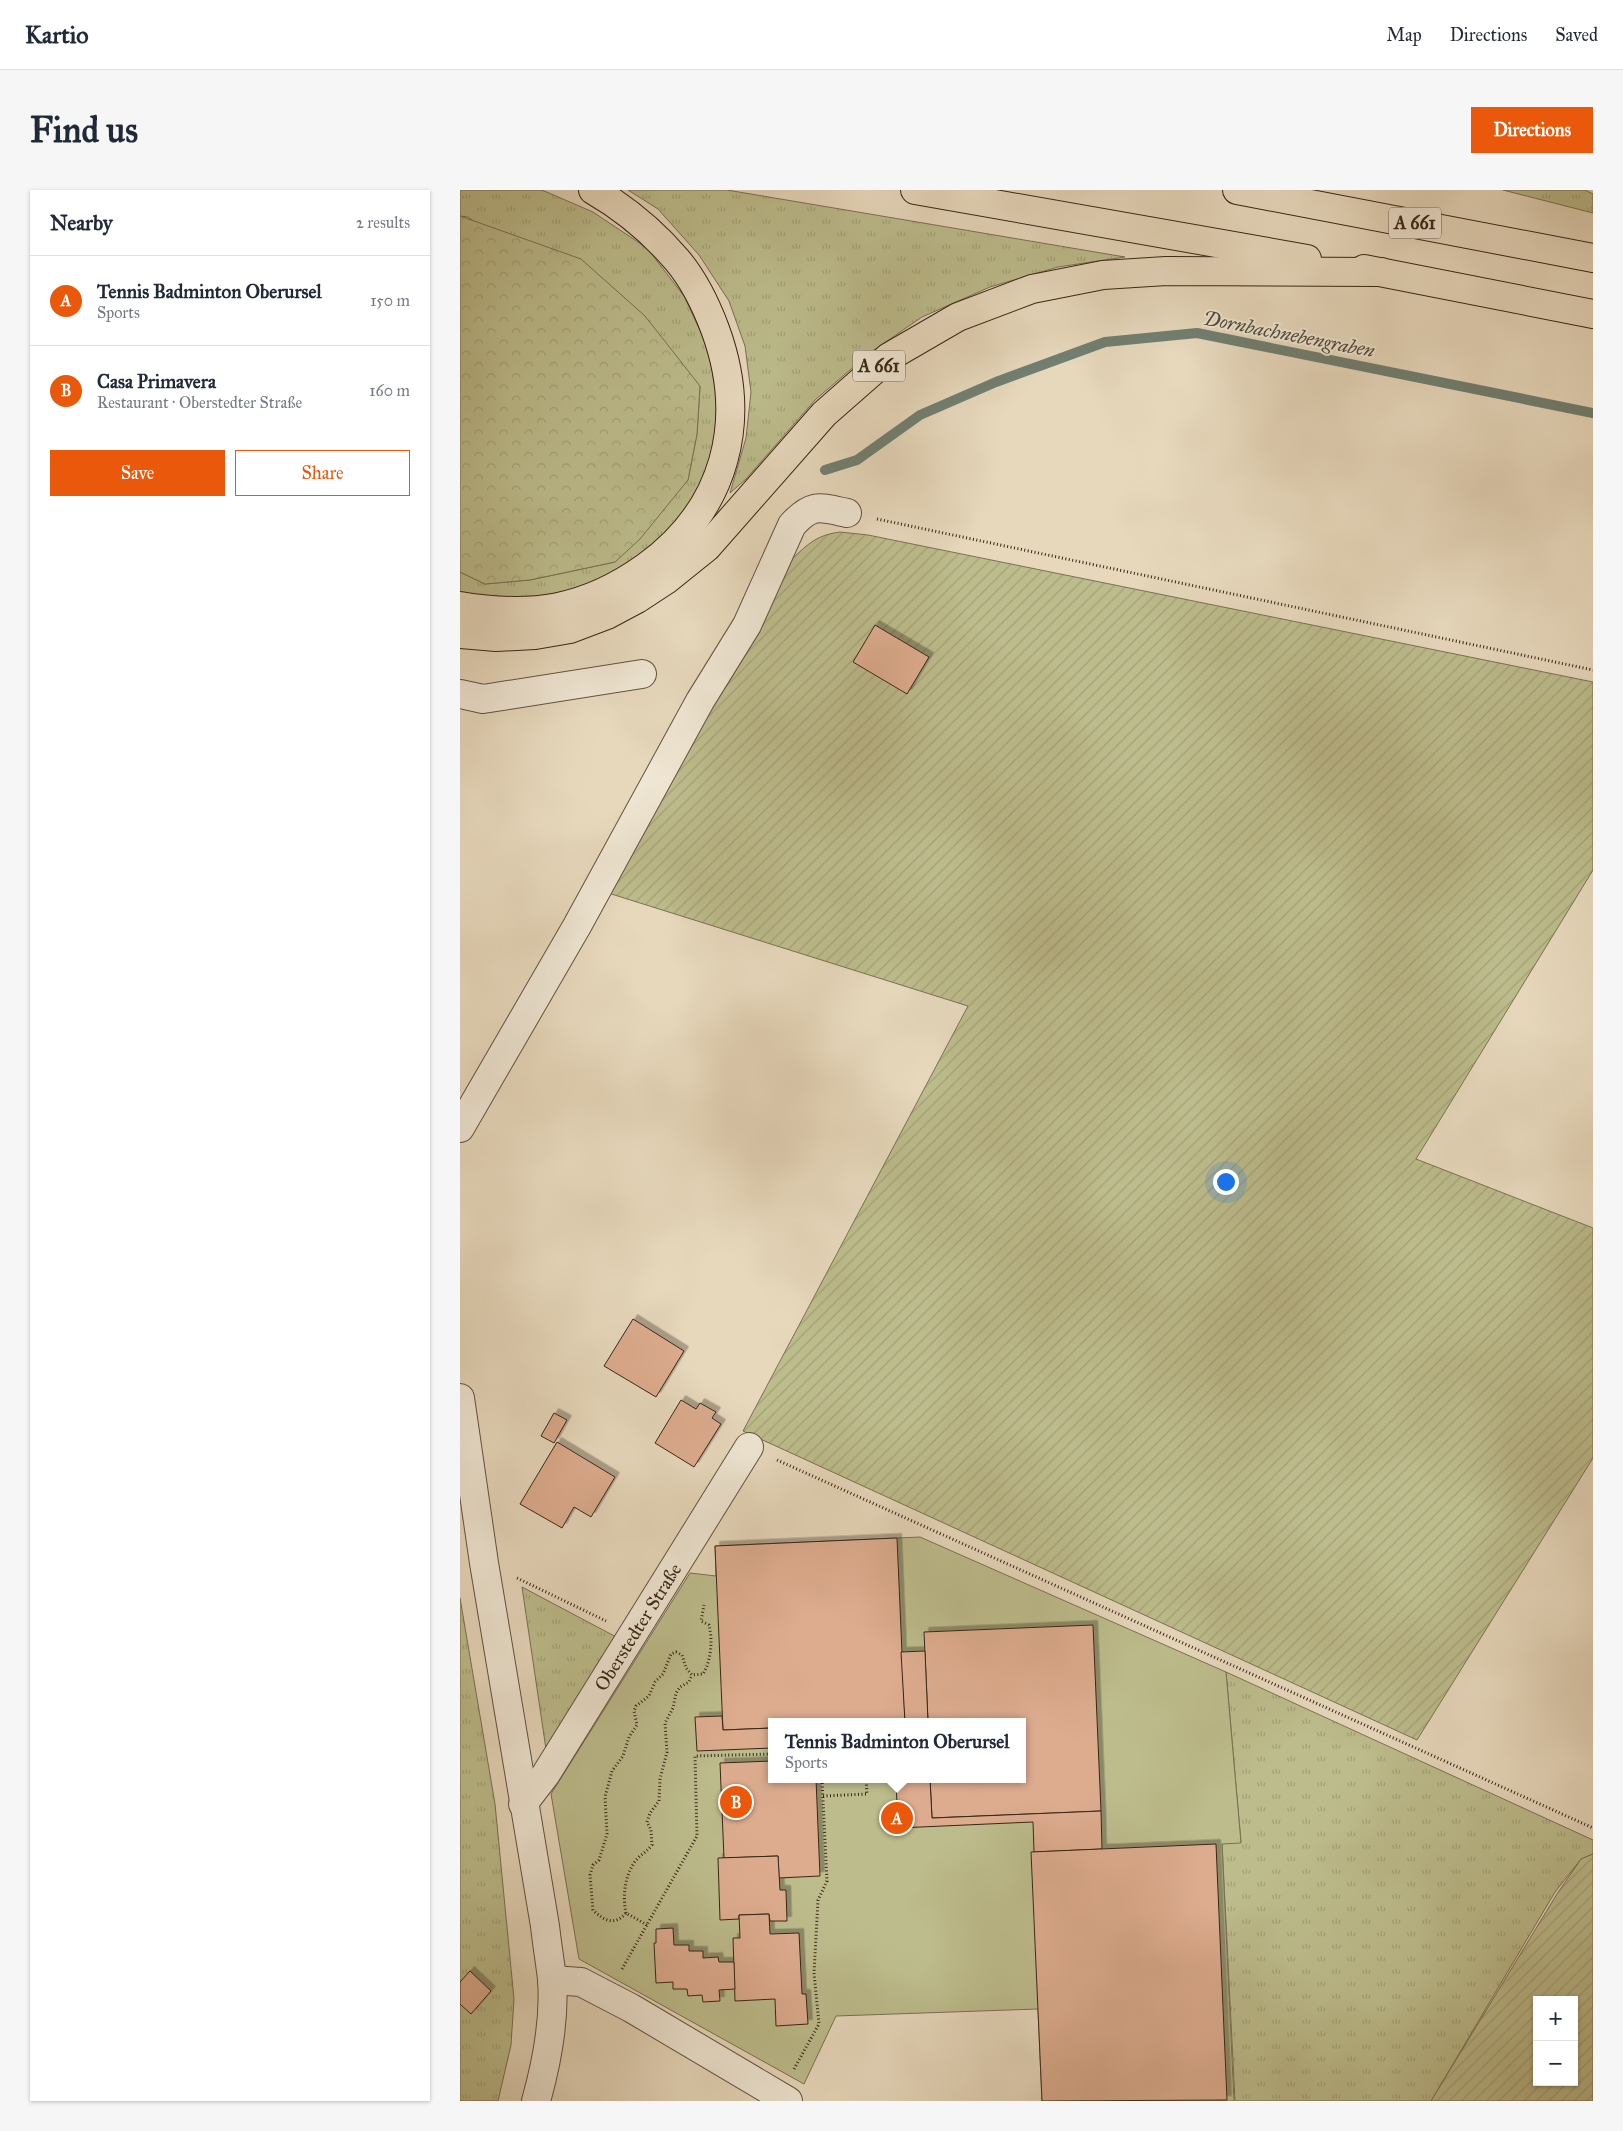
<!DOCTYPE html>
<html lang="en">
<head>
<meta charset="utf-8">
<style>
	:root { --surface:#fff; --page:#f6f6f7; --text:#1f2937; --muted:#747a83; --line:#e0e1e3; --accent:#ea580c }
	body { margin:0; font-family:"IM FELL Great Primer",serif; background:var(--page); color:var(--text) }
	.controls { position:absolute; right:15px; bottom:15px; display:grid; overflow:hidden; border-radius:0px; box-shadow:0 1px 4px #0004 }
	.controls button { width:45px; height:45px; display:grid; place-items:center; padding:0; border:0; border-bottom:1px solid var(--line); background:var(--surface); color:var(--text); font:25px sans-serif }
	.you { position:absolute; left:765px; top:991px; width:18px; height:18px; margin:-12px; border:4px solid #fff; border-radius:50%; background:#1a73e8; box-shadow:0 0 0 8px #1a73e833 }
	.badge { display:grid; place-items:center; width:32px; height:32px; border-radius:50%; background:var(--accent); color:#fff; font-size:16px; font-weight:700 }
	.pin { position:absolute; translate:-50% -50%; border:2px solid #fff; box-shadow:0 1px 5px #0006 }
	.popup { position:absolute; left:308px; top:1528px; width:258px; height:65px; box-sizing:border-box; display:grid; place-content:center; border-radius:0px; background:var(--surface); filter:drop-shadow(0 1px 4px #0005); font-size:16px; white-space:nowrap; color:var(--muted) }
	.popup b { font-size:19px; color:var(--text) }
	.popup::after { content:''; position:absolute; left:50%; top:100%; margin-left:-10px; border:10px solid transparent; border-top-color:var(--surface) }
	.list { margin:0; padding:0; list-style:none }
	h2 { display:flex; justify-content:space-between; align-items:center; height:65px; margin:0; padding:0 20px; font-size:21px }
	h2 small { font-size:16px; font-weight:400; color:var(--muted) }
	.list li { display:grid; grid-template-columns:32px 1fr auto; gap:15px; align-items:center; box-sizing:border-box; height:90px; padding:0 20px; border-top:1px solid var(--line) }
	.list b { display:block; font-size:19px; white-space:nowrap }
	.list p { margin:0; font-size:16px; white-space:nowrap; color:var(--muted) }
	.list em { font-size:16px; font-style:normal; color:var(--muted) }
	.actions { display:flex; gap:10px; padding:15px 20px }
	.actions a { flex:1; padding:11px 0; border:1px solid var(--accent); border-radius:0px; text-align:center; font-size:18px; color:var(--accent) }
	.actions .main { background:var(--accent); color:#fff }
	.map { position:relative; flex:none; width:1133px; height:1911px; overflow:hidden; border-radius:0px }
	header { display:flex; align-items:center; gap:30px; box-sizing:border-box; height:70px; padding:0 25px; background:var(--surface); border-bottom:1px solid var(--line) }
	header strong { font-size:24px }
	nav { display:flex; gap:28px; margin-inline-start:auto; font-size:18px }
	.intro { display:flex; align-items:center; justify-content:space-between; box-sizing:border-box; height:120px; padding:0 30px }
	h1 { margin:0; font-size:35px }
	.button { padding:12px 22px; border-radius:0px; background:var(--accent); color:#fff; font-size:18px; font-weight:700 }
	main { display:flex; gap:30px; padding:0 30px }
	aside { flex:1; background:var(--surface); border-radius:0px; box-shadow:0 1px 4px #0004 }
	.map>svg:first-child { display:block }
	.grass { fill:url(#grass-tufts); stroke:#7a7151 }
	.forest { fill:url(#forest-crowns); stroke:#7a7151 }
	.garden { fill:url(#garden-furrows); stroke:#7a7151; fill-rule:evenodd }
	.pitch { fill:#bdbc8c; stroke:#7a7151; fill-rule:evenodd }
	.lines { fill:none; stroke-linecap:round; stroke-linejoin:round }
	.stream { stroke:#717f71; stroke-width:10 }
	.building { fill:#ddac8f; stroke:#382616; filter:url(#shadow) }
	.minor-casing { stroke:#645240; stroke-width:30 }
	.highway-casing { stroke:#382616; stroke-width:30 }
	.path { stroke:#382616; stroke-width:3; stroke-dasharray:1 2.5; stroke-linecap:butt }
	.minor { stroke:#efe6d3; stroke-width:28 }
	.highway { stroke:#e7d8bc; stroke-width:28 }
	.labels { text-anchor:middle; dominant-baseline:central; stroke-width:4; stroke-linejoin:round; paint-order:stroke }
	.shield { fill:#efe6d3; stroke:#6f604f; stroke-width:1 }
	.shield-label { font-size:18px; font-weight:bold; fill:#382616 }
	.street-label { font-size:19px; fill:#382616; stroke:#efe6d3 }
	.water-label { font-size:20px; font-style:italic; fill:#504b3c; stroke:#efe6d3 }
</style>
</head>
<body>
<header>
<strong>Kartio</strong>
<nav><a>Map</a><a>Directions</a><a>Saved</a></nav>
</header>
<div class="intro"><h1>Find us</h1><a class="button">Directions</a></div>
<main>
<aside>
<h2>Nearby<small>2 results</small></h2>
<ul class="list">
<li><span class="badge">A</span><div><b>Tennis Badminton Oberursel</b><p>Sports</p></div><em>150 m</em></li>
<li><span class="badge">B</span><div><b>Casa Primavera</b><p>Restaurant · Oberstedter Straße</p></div><em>160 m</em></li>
</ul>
<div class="actions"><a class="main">Save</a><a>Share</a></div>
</aside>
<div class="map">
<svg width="1133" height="1911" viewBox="0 0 1133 1911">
	<defs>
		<pattern id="grass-tufts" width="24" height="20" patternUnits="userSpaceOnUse" patternTransform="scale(1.25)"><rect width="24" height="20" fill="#bdbc8c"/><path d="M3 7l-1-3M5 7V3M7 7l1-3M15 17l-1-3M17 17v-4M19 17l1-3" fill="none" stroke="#a3a178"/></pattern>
		<pattern id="forest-crowns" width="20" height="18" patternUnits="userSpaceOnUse" patternTransform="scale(1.25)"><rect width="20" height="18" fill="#bdbc8c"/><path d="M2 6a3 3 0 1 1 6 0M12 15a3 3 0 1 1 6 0" fill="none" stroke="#a3a178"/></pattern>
		<pattern id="garden-furrows" width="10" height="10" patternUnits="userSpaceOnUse" patternTransform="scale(1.25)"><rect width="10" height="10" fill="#bdbc8c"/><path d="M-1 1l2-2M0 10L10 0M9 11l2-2" fill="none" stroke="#a3a178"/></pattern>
		<filter id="shadow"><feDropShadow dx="4.5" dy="-4.5" stdDeviation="0" flood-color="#0004"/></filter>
	</defs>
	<rect width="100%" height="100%" fill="#e7d8bc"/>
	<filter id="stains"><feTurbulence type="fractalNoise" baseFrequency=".004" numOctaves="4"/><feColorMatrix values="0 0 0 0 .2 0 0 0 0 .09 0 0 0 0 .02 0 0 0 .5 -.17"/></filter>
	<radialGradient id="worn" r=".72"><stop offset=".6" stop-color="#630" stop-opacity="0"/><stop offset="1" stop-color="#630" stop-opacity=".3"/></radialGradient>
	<!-- grass -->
	<g class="grass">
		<polygon points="0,0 82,0 133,22 187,58 224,106 249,160 259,222 249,274 228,324 148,393 81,415 0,407 0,382 25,394 70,390 155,372 228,290 237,244 240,196 8,27 0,26"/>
		<polygon points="168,0 267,0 665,67 598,77 530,97 462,127 411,162 355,210 286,289 270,303 286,248 291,202 285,156 269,111 239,65 198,19"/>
		<polygon points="1043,0 1125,0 1133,4 1133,23"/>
		<polygon points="62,1397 160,1449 87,1566"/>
		<polygon points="0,1408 35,1614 54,1809 51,1855 38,1911 0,1911"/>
		<polygon points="766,1482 1133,1650 1133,1664 1121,1669 1095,1702 971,1911 775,1911 762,1653 781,1652"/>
	</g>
	<!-- forest -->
	<polygon class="forest" points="0,26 121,69 185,126 240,196 237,244 228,290 180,349 155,372 70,390 25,394 0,382"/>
	<!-- garden -->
	<g class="garden">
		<path d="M380,342l28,3 725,147v188l-177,289 177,69v230l-176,282 -674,-309 225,-425 -363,-114 187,-333c17,-16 25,-24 48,-27z"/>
		<path d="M1133,1664v247h-162l126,-207 24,-35zM1077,1810h37v82h-37z"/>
	</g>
	<!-- pitch -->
	<path class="pitch" d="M460,1347l306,135 15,171 -19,1 12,257h-192l-4,-92 -202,7 -32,68 -225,-125 -28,-165 139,-221 26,3 -1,-30zM312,1532h250v57h-250z"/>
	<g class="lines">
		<!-- stream -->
		<polyline class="stream" points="365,280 397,270 460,225 536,192 645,152 737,143 1133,223"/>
	</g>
	<!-- building -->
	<g class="building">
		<polygon points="415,435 469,467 447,504 393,472"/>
		<polygon points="173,1129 224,1161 196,1207 144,1176"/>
		<polygon points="221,1210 236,1219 240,1213 256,1222 252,1228 261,1234 234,1277 195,1253"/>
		<polygon points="94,1223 107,1230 94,1253 81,1246"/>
		<polygon points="97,1252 155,1287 131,1327 114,1317 102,1338 60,1314"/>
		<polygon points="437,1348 445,1532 312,1532 312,1538 263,1540 255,1356"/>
		<polygon points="633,1435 641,1621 472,1628 470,1589 562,1589 562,1532 468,1532 464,1442"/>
		<polygon points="465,1461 468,1532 445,1532 441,1462"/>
		<polygon points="262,1526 263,1540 312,1538 312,1558 237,1561 235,1527"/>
		<polygon points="312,1571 312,1589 356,1589 360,1686 319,1688 318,1666 264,1668 260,1573"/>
		<polygon points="436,1589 470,1589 472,1628 641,1621 642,1659 574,1662 573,1632 438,1638"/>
		<polygon points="756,1654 767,1910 582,1911 571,1662"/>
		<polygon points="318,1666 320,1700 326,1700 327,1731 310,1731 309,1724 279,1725 279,1729 260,1730 258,1668"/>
		<polygon points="309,1724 310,1744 339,1743 342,1804 346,1804 348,1834 316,1836 315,1809 275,1811 273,1748 280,1748 279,1725"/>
		<polygon points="213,1738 214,1755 229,1755 229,1761 243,1761 243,1768 258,1767 259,1772 274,1772 275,1799 259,1800 260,1811 243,1812 242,1805 228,1806 227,1799 213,1799 213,1792 196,1793 194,1753 196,1753 196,1739"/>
		<polygon points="10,1781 31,1801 11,1824 0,1814 0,1792"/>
	</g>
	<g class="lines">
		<defs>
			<g id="minor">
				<polyline points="0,504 23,509 182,484"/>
				<path d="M0,938l117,-202 123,-225 47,-76 45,-100c20,-22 27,-18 55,-12"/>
				<path d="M0,1208l24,165 61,363c2,18 5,36 7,53 3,41 -5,83 -16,122"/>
				<polyline points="63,1614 86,1584 289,1257"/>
				<polyline points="92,1790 121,1792 171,1818 328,1911"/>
			</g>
			<g id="highway">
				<polyline points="455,0 847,69"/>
				<polyline points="777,0 1133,68"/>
				<polyline points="904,79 1133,124"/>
				<path d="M0,416c72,12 126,4 186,-39 80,-58 103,-146 69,-238 -9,-24 -21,-49 -38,-69 -23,-27 -53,-52 -84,-70"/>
				<polyline points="0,444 36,447 75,445 110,439 147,425 177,409 206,390 247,357 364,224 429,167 498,127 572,99 643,85 706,81 921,82"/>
			</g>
		</defs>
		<!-- minor casing -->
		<use href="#minor" class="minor-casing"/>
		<!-- highway casing -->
		<use href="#highway" class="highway-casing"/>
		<!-- path -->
		<g class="path">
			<polyline points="417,329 1133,480"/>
			<polyline points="317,1270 1133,1638"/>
			<polyline points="57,1388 146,1431"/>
			<polyline points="363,1606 407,1604 406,1589"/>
			<path d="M166,1723c-4,-18 -1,-43 14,-57 4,-3 8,-6 12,-11l-1,-15 -4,-8 3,-9 9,-12 1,-22 7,-27 -2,-29 8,-15 3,-15 4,-6 9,-5 3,-7"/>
			<path d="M187,1735l-21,-12c-11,13 -22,8 -33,-3l-3,-35 3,-10 6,-5 8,-26 -2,-37 7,-26 11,-15 6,-19 8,-12 -3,-14 2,-5 13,-10 6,-14 8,-8 8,-20 5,-2 6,3 4,13 6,7 11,-1c8,-13 10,-34 6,-49l-8,-4 3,-16"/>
			<polyline points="162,1779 237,1646 235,1566 312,1564"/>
			<polyline points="334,1879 359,1834 354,1783 358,1710 367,1691 362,1589"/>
		</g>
		<!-- minor -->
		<use href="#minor" class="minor"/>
		<!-- highway -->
		<use href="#highway" class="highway"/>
	</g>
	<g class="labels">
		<!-- shield labels -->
		<g class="shield">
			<rect x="929" y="17.5" width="52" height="31" rx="4"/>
			<rect x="393" y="160.5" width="52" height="31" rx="4"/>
		</g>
		<g class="shield-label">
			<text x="955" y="33">A 661</text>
			<text x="419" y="176">A 661</text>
		</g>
		<!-- street labels -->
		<g class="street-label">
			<text transform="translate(178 1437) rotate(-58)">Oberstedter Straße</text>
		</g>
		<!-- water labels -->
		<g class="water-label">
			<text transform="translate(829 144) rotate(11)">Dornbachnebengraben</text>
		</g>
	</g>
	<rect width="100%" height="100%" filter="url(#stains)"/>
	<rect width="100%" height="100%" fill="url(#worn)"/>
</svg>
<div class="controls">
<button>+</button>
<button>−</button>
</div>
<div class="you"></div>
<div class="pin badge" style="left:437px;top:1628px">A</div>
<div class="popup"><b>Tennis Badminton Oberursel</b>Sports</div>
<div class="pin badge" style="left:276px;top:1612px">B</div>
</div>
</main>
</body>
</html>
